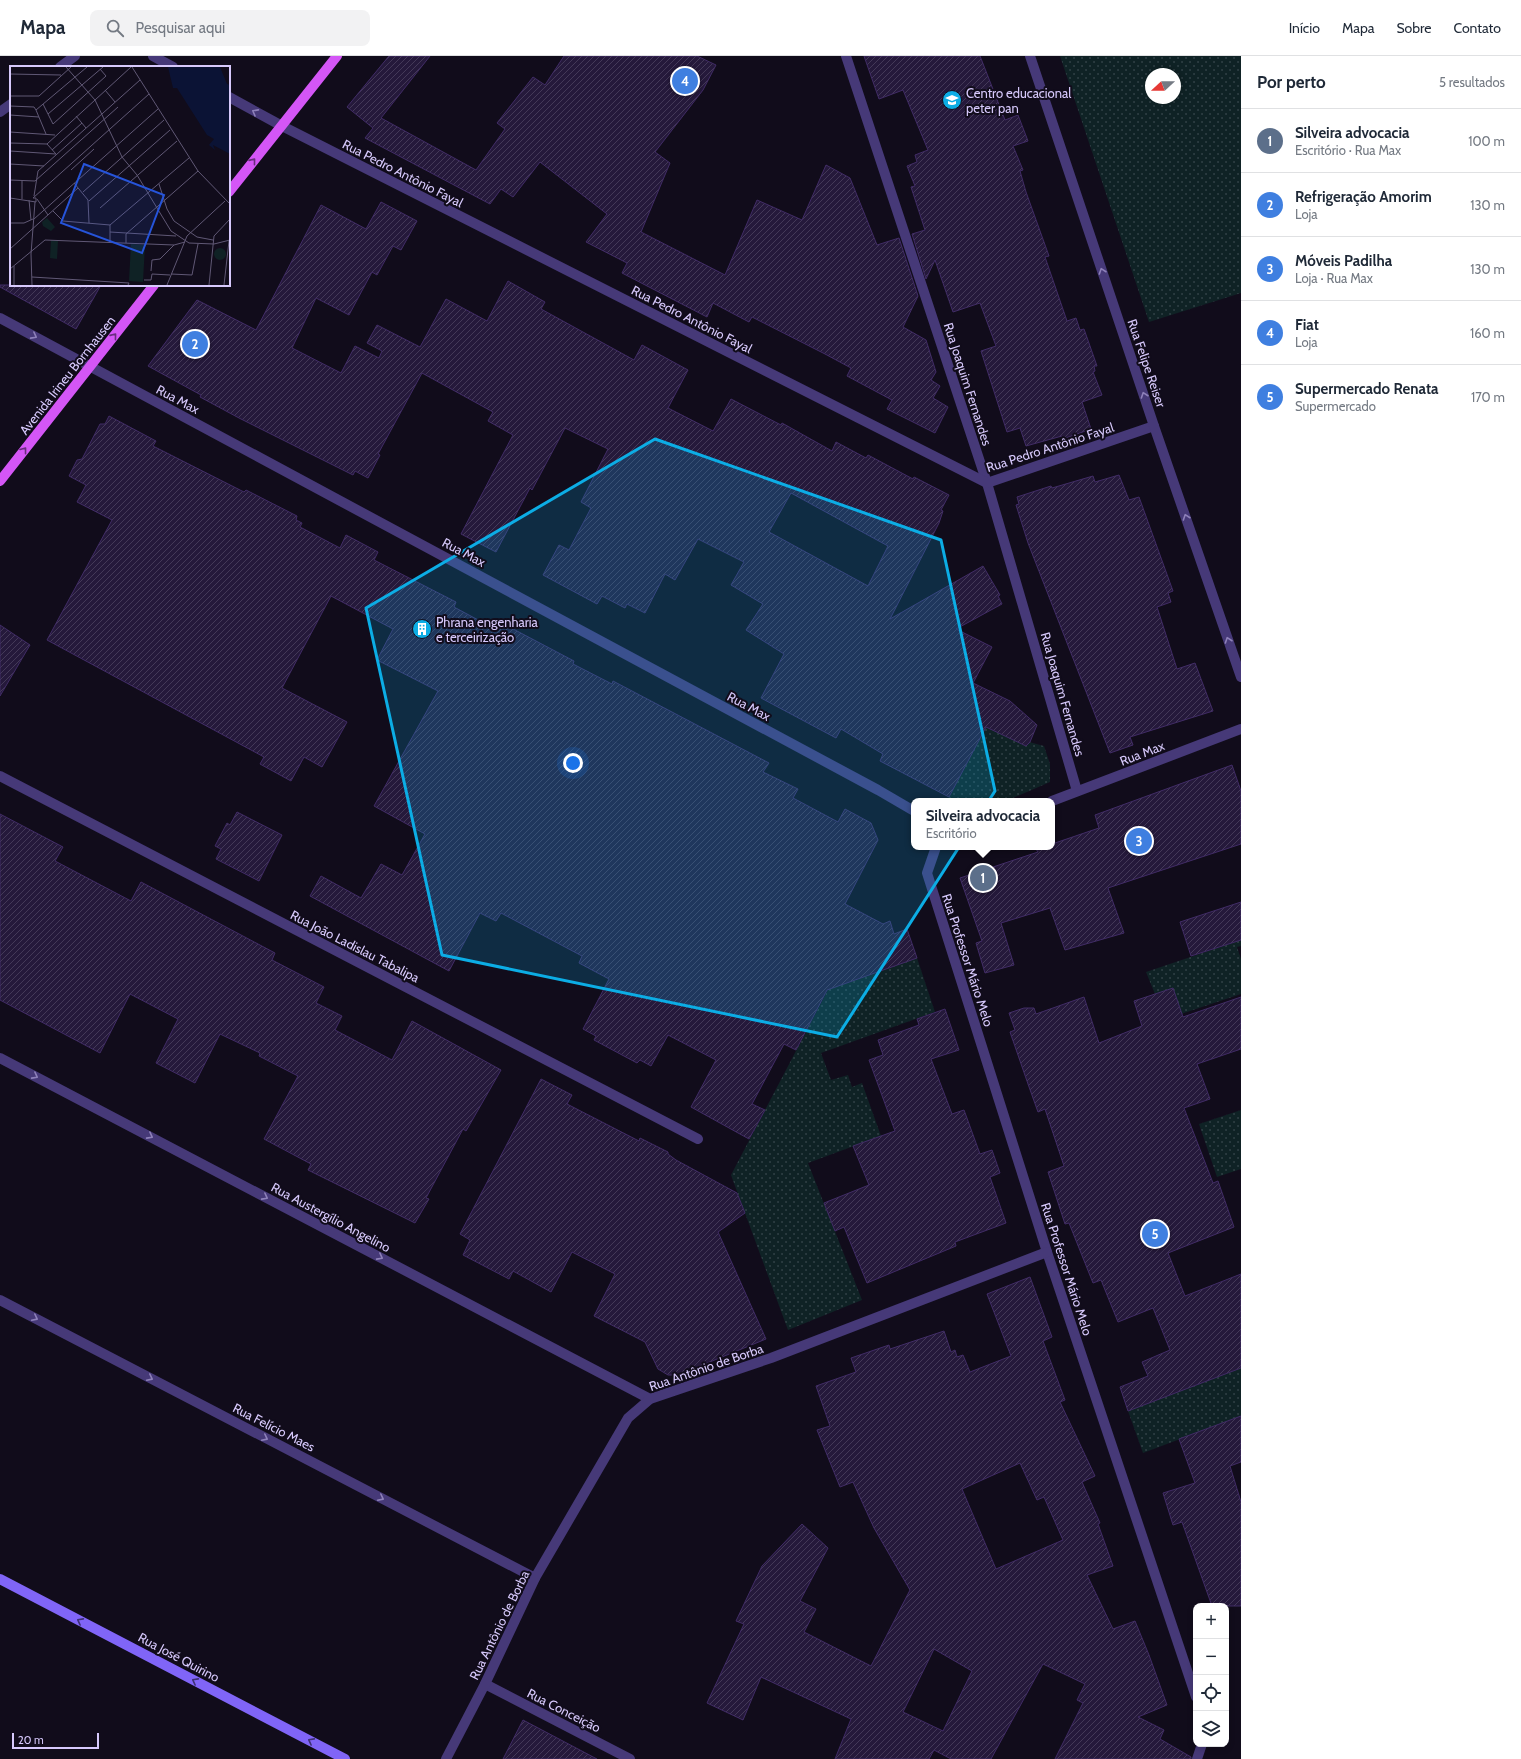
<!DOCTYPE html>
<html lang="pt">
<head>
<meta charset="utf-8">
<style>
	:root { --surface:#fff; --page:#f2f2f3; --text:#1f2937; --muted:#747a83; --line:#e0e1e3; --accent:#2563eb }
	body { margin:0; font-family:Cabin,sans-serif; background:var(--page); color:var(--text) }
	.controls { position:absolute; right:12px; bottom:12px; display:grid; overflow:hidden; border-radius:8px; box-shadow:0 2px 6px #0003 }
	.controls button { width:36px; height:36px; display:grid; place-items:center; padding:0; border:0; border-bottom:1px solid var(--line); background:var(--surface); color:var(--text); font:20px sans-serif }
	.compass { position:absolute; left:1145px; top:12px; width:36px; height:36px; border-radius:50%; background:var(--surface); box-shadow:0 2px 6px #0003; rotate:249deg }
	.scale { position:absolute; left:12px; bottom:10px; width:87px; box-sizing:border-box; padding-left:4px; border:2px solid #d7c9fc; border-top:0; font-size:11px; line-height:14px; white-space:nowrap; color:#d7c9fc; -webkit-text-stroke:3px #110c1b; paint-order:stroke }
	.you { position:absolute; left:573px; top:707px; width:14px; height:14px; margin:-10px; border:3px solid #fff; border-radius:50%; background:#1a73e8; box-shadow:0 0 0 6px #1a73e833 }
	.badge { display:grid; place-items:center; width:26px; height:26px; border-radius:50%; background:var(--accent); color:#fff; font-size:13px; font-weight:700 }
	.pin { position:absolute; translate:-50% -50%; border:2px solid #fff; box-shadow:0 1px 4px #0006 }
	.popup { position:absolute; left:911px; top:742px; width:144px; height:52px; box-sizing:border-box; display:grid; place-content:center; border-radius:8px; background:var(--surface); filter:drop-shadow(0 1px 3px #0005); font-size:13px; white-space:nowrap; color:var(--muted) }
	.popup b { font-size:15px; color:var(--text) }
	.popup::after { content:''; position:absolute; left:50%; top:100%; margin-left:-8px; border:8px solid transparent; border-top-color:var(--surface) }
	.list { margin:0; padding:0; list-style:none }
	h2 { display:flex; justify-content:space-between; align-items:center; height:52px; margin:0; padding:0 16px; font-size:17px }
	h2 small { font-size:13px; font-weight:400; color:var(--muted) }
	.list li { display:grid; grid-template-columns:26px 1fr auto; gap:12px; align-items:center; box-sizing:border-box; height:64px; padding:0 16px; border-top:1px solid var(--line) }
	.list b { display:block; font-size:15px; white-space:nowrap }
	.list p { margin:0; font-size:13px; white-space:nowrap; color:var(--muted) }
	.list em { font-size:13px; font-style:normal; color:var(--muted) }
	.icon { flex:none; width:22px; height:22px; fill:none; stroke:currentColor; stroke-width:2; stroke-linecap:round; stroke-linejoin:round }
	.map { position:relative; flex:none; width:1241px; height:1703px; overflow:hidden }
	header { display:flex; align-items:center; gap:24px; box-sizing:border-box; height:56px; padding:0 20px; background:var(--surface); border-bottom:1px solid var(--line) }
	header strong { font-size:19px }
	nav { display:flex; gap:22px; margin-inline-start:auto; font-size:14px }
	.search { width:280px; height:36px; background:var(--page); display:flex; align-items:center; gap:10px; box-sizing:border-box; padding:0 14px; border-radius:8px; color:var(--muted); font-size:15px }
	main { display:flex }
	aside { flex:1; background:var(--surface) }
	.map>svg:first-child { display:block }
	.grass { fill:url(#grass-dots); fill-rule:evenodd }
	.building { fill:url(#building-hatch); stroke:#412c66; fill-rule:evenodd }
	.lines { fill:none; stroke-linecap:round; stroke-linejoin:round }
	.minor { stroke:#463978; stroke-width:10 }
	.tertiary { stroke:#463978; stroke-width:10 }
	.secondary { stroke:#8065f7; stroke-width:10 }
	.primary { stroke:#d456f6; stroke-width:10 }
	.oneway { stroke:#8e81ba }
	.oneway2 { stroke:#692d7e }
	.oneway3 { stroke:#3d3073 }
	.marked { fill:#0cade5; fill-opacity:0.2; stroke:#0cade5; stroke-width:3; stroke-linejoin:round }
	.labels { text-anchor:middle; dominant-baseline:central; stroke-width:4; stroke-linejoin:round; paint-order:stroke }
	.poi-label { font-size:13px; fill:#d7c9fc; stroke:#110c1b; text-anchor:start }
	.street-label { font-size:13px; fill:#d7c9fc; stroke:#110c1b }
	.inset-road { fill:none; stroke:#605875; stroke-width:1 }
	.view { fill:#2654da; fill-opacity:0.15; stroke:#2654da; stroke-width:2 }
	.inset-edge { fill:none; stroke:#d7c9fc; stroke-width:2 }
</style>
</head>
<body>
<header>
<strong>Mapa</strong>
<div class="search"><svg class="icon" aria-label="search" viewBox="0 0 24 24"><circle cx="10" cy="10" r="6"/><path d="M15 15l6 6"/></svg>Pesquisar aqui</div>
<nav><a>Início</a><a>Mapa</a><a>Sobre</a><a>Contato</a></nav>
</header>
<main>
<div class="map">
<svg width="1241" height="1703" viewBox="0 0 1241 1703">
	<defs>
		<pattern id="grass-dots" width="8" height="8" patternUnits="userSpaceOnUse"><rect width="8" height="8" fill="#0f2225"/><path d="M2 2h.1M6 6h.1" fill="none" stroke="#314146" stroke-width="1.8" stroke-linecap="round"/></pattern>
		<pattern id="building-hatch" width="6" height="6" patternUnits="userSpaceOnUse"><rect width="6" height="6" fill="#25193b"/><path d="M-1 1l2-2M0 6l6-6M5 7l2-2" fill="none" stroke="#443958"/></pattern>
	</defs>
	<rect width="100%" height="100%" fill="#110c1b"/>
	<!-- grass -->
	<g class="grass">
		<path d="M1060,0h181v237l-92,29zM1151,18h24v24h-24z"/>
		<polygon points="951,650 1026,690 1029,686 1044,690 1050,708 1050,726 1006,745 947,745 978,686"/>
		<polygon points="1241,884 1241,890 1237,891 1241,903 1241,938 1181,958 1155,938 1146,916"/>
		<polygon points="917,902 935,956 821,997 831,1024 848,1019 852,1031 862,1027 881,1080 808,1107 862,1244 788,1274 731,1119 841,909 848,927"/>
		<polygon points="1241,1054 1241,1113 1217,1121 1199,1068"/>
		<polygon points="1241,1312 1241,1360 1143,1397 1128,1355"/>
	</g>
	<!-- building -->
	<g class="building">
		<polygon points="389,0 430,0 381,62 476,114 505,73 497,67 533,21 545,29 564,0 697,0 716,9 703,34 655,96 670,107 641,176 725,219 757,144 802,164 826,109 850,122 877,189 899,182 918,240 903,271 926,284 936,316 931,324 940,330 933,342 948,351 935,377 887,353 892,344 847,320 851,312 825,298 752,261 749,266 713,247 707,261 622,217 627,207 586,186 607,158 540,106 513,141 501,133 490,148 365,82 373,72 347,51"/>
		<polygon points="864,0 980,0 1005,64 1018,59 1028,85 1013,90 1023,114 1020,115 1026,136 1049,200 1045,201 1067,265 1076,262 1080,274 1084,273 1097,310 1094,310 1095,315 1093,316 1102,339 1082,346 1091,373 1063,383 1062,380 1026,390 1020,372 1007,376 981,295 996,290 980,247 953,256 935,204 926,223 912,178 925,174 911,131 915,130 907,110 917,106 915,99 928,94 903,34 879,43"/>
		<path d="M381,146l36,19 -16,29 -8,-4 -16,29 -5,-3 -23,43 -33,-17 -24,50 49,25 14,-27 24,12 3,-7 -15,-8 10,-18 43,22 26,-48 41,22 21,-40 37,21 -4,7 93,51 8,-15 46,25 -20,38 45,23 18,-32 50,26 1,-2 50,28 4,-9 30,16 2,-3 45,24 1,-2 35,18 -8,15 2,1 -4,12 -49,96 93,-53 17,29 -2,1 4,8 -46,25 36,18 -19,36 37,18 27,24 -7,17 -4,4 -40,-19 -37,70 -69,-36 3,-7 -42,-25 -5,9 -75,-40 23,-44 -38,-24 17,-26 -32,-19 13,-23 -46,-23 -23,41 -10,-6 -20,39 -18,-9 -2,4 -23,-12 -5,8 -54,-29 16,-30 10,5 22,-42 -10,-6 27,-53 -43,-21 -33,62 -2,-2 -34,64 -35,-18 52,-99 -25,-14 5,-9 -71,-39 -44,81 2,1 -12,23 -13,-7 -2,4 -114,-57 -39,-21 1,-2 -53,-29 49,-66 59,30 65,-125 45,24zM791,437l97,53 -20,40 -99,-54z"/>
		<polygon points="0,229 101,229 76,273 0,231"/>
		<polygon points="109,360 156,385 153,390 244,436 246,434 297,460 296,464 302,467 300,471 340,492 346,479 378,496 374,504 456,546 454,551 495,573 498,565 574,605 573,608 612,628 613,625 769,707 763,716 798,733 793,742 838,766 845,753 871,767 878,784 845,848 883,868 890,865 894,878 907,873 917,902 827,934 796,994 784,988 752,1048 765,1054 749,1083 691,1051 716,1004 668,979 651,1010 640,1004 637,1007 594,984 596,980 583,973 609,923 579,907 582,900 501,857 496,865 480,857 449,915 310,840 321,820 361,842 381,808 402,819 425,778 374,750 438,635 377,604 393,573 331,540 282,632 347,666 322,711 304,701 291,725 260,708 264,701 47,584 112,464 77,446 86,429 69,420 77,404 82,403 100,368 105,368"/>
		<polygon points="1119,419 1129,444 1139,441 1173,535 1168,537 1171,546 1157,551 1177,613 1195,607 1213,655 1130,681 1133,689 1110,697 1028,487 1016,449 1019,448 1017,441 1051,430 1052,432 1093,420 1095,426"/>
		<polygon points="0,569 30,589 0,640"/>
		<polygon points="1232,709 1241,735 1241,788 1108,832 1124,877 1065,894 1050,852 1001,867 1014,909 985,917 976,887 982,885 960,822 1038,796 1036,793 1052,791 1052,788 1099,772 1095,759"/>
		<polygon points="237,756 282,779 259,825 216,803 221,793 215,790 227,767 230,769"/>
		<polygon points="0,758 63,791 55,805 131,845 141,826 275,897 272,904 324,931 316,947 342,960 335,974 392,1004 412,965 501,1014 466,1075 463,1073 426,1142 429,1143 415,1167 308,1114 311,1108 264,1083 298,1020 259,1000 260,997 220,978 195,1027 156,1007 178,963 130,938 100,997 0,944"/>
		<polygon points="1241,846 1241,884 1191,900 1180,866"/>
		<polygon points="1173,932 1183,961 1241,941 1241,993 1197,1008 1210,1043 1184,1052 1213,1127 1218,1125 1234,1171 1168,1197 1185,1240 1241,1218 1241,1312 1128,1355 1120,1331 1148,1320 1142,1306 1170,1294 1153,1252 1118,1266 1101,1224 1093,1227 1069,1167 1065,1168 1048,1116 1064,1110 1045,1053 1038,1056 1028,1028 1010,976 1015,974 1009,957 1024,952 1034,952 1036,958 1084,941 1099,987 1142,970 1134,945"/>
		<polygon points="945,953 959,994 931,1003 952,1058 964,1054 980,1098 992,1094 1000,1117 990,1121 1006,1167 955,1186 956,1190 867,1227 844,1171 835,1175 824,1147 869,1129 853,1090 895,1075 869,1004 883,999 878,984 919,969 917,963"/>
		<polygon points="541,1023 572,1039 567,1048 639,1085 640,1082 668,1096 668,1098 676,1104 737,1137 745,1157 718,1176 766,1283 678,1319 668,1319 658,1313 645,1286 594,1260 615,1218 572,1196 551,1236 513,1215 509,1223 463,1199 470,1184 460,1178"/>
		<path d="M1030,1221l22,60 -9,4 22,59 -5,2 35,74 -13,6 18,41 -2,1 15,42 -26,9 26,54 22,-8 14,34 18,50 -29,12 26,13 -4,9 31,18v2h-136l28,-56 -6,-3 8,-16 -42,-20 -52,95h-40l-17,-9 -5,9h-94l16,-40 -90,-42 -18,43 -36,-17 37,-79 -8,-3 26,-55 40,-42 26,24 -28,53 16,8 -12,23 67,34 39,-76 -36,-62 -21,-46 -13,5 -23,-57 13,-4 -14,-40 40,-14 -5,-14 38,-13 1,4 54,-18 7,21 4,-2 2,7 6,-2 7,17 41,-16 -24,-62zM1020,1407l17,37 7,-3 19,43 -67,29 -34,-80zM934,1593l38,22 -29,60 -40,-19z"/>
		<polygon points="1241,1360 1241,1406 1230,1410 1241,1446 1241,1550 1212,1550 1182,1466 1173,1469 1163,1437 1195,1427 1179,1383"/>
		<polygon points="523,1664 597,1703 503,1703"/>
	</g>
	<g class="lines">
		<!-- minor -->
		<g class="minor">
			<polyline points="153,0 173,11"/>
			<polyline points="846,0 987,427 1077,735"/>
			<polyline points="60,11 75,0"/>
			<polyline points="229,41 282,70 987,427 1154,370"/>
			<polyline points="0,56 11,48"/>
			<polyline points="0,262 878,734 914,755"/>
			<polyline points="0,720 698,1083"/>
			<polyline points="1052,745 1241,673"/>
			<polyline points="936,791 927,817 1047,1196 1196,1641"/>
			<polyline points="0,1002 650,1343"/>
			<polyline points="0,1244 535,1522"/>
			<polyline points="485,1628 630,1703"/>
			<polyline points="446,1703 485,1628 535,1522 628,1362 650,1343 771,1302 1047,1196"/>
			<polyline points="1197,1703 1202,1688"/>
		</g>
		<!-- tertiary -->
		<polyline class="tertiary" points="1030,0 1154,370 1241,621"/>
		<!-- secondary -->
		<polyline class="secondary" points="0,1523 345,1703"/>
		<!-- primary -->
		<g class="primary">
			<polyline points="229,136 337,0"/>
			<polyline points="0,425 154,229"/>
		</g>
	</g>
	<!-- one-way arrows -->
	<defs><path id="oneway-chevron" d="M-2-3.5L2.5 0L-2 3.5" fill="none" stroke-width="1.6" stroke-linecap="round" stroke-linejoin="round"/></defs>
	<g class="oneway">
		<use href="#oneway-chevron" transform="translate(255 56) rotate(-151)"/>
		<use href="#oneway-chevron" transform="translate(1102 215) rotate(-109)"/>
		<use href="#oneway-chevron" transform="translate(34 280) rotate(28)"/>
		<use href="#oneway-chevron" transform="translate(1144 339) rotate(-109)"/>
		<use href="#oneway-chevron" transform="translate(1186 461) rotate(-109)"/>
		<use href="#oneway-chevron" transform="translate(1228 584) rotate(-109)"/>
		<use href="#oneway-chevron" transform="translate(35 1020) rotate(28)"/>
		<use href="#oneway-chevron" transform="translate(150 1080) rotate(28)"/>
		<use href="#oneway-chevron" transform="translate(265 1141) rotate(28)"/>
		<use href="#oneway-chevron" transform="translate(380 1201) rotate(28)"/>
		<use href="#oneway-chevron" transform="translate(35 1262) rotate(27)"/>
		<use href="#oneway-chevron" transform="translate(150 1322) rotate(27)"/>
		<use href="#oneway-chevron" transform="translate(265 1382) rotate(27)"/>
		<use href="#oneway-chevron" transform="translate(381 1442) rotate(27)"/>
	</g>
	<g class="oneway2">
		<use href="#oneway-chevron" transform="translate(253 105) rotate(-51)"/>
		<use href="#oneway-chevron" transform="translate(114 280) rotate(-51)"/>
		<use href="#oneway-chevron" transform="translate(24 394) rotate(-52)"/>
	</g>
	<g class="oneway3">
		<use href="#oneway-chevron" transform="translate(80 1565) rotate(-152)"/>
		<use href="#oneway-chevron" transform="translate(195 1625) rotate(-152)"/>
		<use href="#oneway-chevron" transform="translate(311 1685) rotate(-152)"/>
	</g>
	<!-- marked area -->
	<path class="marked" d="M655,383l286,101 54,251 -158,246 -395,-82 -76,-347z"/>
	<!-- icons -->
	<defs>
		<symbol id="school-disc" viewBox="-11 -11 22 22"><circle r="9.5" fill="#0cade5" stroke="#110c1b"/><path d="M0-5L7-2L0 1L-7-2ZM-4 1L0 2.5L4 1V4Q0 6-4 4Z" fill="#fff"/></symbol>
		<symbol id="building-disc" viewBox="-11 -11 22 22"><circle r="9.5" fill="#0cade5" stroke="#110c1b"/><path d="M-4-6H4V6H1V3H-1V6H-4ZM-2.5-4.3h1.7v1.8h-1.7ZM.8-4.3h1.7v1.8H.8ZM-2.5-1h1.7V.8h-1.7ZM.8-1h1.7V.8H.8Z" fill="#fff"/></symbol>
	</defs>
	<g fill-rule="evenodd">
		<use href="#school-disc" x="941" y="33" width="22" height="22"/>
		<use href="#building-disc" x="411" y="562" width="22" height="22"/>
	</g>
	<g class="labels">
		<!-- poi labels -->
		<g class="poi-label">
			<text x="966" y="37">Centro educacional<tspan x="966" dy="15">peter pan</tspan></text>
			<text x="436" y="566">Phrana engenharia<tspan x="436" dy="15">e terceirização</tspan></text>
		</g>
		<!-- street labels -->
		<g class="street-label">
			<text transform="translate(403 117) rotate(27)">Rua Pedro Antônio Fayal</text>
			<text transform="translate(692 263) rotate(27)">Rua Pedro Antônio Fayal</text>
			<text transform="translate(1147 307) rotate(71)">Rua Felipe Reiser</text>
			<text transform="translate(67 319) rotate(-52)">Avenida Irineu Bornhausen</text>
			<text transform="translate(968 328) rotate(72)">Rua Joaquim Fernandes</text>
			<text transform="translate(178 343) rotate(28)">Rua Max</text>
			<text transform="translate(1050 391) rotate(-18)">Rua Pedro Antônio Fayal</text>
			<text transform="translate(464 496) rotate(28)">Rua Max</text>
			<text transform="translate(1063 638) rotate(74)">Rua Joaquim Fernandes</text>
			<text transform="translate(749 650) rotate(28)">Rua Max</text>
			<text transform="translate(1142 697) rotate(-21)">Rua Max</text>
			<text transform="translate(355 890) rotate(27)">Rua João Ladislau Tabalipa</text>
			<text transform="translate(968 904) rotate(72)">Rua Professor Mário Melo</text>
			<text transform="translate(331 1161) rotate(28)">Rua Austergílio Angelino</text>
			<text transform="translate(1067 1213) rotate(72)">Rua Professor Mário Melo</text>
			<text transform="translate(706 1311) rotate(-19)">Rua Antônio de Borba</text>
			<text transform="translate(274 1371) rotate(27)">Rua Felício Maes</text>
			<text transform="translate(499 1569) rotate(-64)">Rua Antônio de Borba</text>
			<text transform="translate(179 1601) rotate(28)">Rua José Quirino</text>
			<text transform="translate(564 1654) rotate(27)">Rua Conceição</text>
		</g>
	</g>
	<!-- overview -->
	<g transform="translate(10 10)">
		<rect width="220" height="220" fill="#110c1b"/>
		<path d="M37,152l8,9 -4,4 -8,-5 -1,-4zM121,178l14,1 -2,37 -14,-1z" fill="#0f2225"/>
		<path d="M41,174l7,1 -1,18 -7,-1zM204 188a6 6 0 1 1 12 0a6 6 0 1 1-12 0Z" fill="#0f2225"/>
		<path d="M158,1h52l7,17 3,1v69l-17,-9 2,5 -6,-5 5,-6 -7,-4 -30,-47h-4z" fill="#0b1335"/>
		<path class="inset-road" d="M56,1l29,33 27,57 15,18 34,56 18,12 25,1 16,-4M122,1l66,104 32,33M0,8l51,1M95,24l10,12M0,30h29l32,-29M33,38l10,20 53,-48 -6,-7M0,40l24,1 2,3M26,44l51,-43M26,44l10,24M38,48l55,-47M0,49l29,2M66,50l10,12M0,66l45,3M0,77l37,1M37,78l84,-77M37,78l9,10M42,84l30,-27M0,85l46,3M0,98l34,2M61,104l23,-21M0,114l25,1 83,-74M12,114v19M64,117l14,17 1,23M149,118l8,25 7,12 23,16 16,3M73,126l81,-72M24,130l4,-25 102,-91M0,132l26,4v-4h-3M23,132l116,-104M27,133l11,16M19,134l2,20M79,135l81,-71M90,142l77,-67M43,145l10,10 47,4M24,153l124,-110M0,157h14l9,-4M100,166l66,4M100,176v-17l79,-67M116,177v-9l72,-63M0,183l68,-61M4,200v19M0,203l35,-29 129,5 11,-3M141,205l1,-11 8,-1 14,-14M161,208l21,1 6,-31M22,211l97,6 -1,2M134,214h7l1,-6 18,1M22,219l-1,-31 4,-52M157,219l20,-49 38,-35M199,219l5,-49 16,-17M214,219l5,-44"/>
		<path class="view" d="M74,98l80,31 -22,58 -81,-30z"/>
		<rect width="220" height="220" class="inset-edge"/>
	</g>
</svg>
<div class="controls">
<button>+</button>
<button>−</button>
<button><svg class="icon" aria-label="locate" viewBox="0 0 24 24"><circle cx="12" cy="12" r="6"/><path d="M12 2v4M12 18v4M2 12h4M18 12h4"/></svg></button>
<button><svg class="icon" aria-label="layers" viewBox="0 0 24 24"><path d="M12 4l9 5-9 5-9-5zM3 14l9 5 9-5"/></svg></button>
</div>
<svg class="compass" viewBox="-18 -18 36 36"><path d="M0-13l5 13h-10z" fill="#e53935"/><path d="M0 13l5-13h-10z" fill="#747a83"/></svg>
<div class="scale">20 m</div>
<div class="you"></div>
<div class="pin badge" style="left:983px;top:822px;background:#5c6f8a">1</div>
<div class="popup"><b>Silveira advocacia</b>Escritório</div>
<div class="pin badge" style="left:195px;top:288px;background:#3f7fe0">2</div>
<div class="pin badge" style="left:1139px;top:785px;background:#3f7fe0">3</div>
<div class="pin badge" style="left:685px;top:25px;background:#3f7fe0">4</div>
<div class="pin badge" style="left:1155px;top:1178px;background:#3f7fe0">5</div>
</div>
<aside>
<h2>Por perto<small>5 resultados</small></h2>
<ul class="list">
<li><span class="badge" style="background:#5c6f8a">1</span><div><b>Silveira advocacia</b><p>Escritório · Rua Max</p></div><em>100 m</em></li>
<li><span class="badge" style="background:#3f7fe0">2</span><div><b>Refrigeração Amorim</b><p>Loja</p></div><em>130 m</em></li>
<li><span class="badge" style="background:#3f7fe0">3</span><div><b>Móveis Padilha</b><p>Loja · Rua Max</p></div><em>130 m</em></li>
<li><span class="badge" style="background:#3f7fe0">4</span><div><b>Fiat</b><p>Loja</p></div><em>160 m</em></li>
<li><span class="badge" style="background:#3f7fe0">5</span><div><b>Supermercado Renata</b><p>Supermercado</p></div><em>170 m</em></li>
</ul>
</aside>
</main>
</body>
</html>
